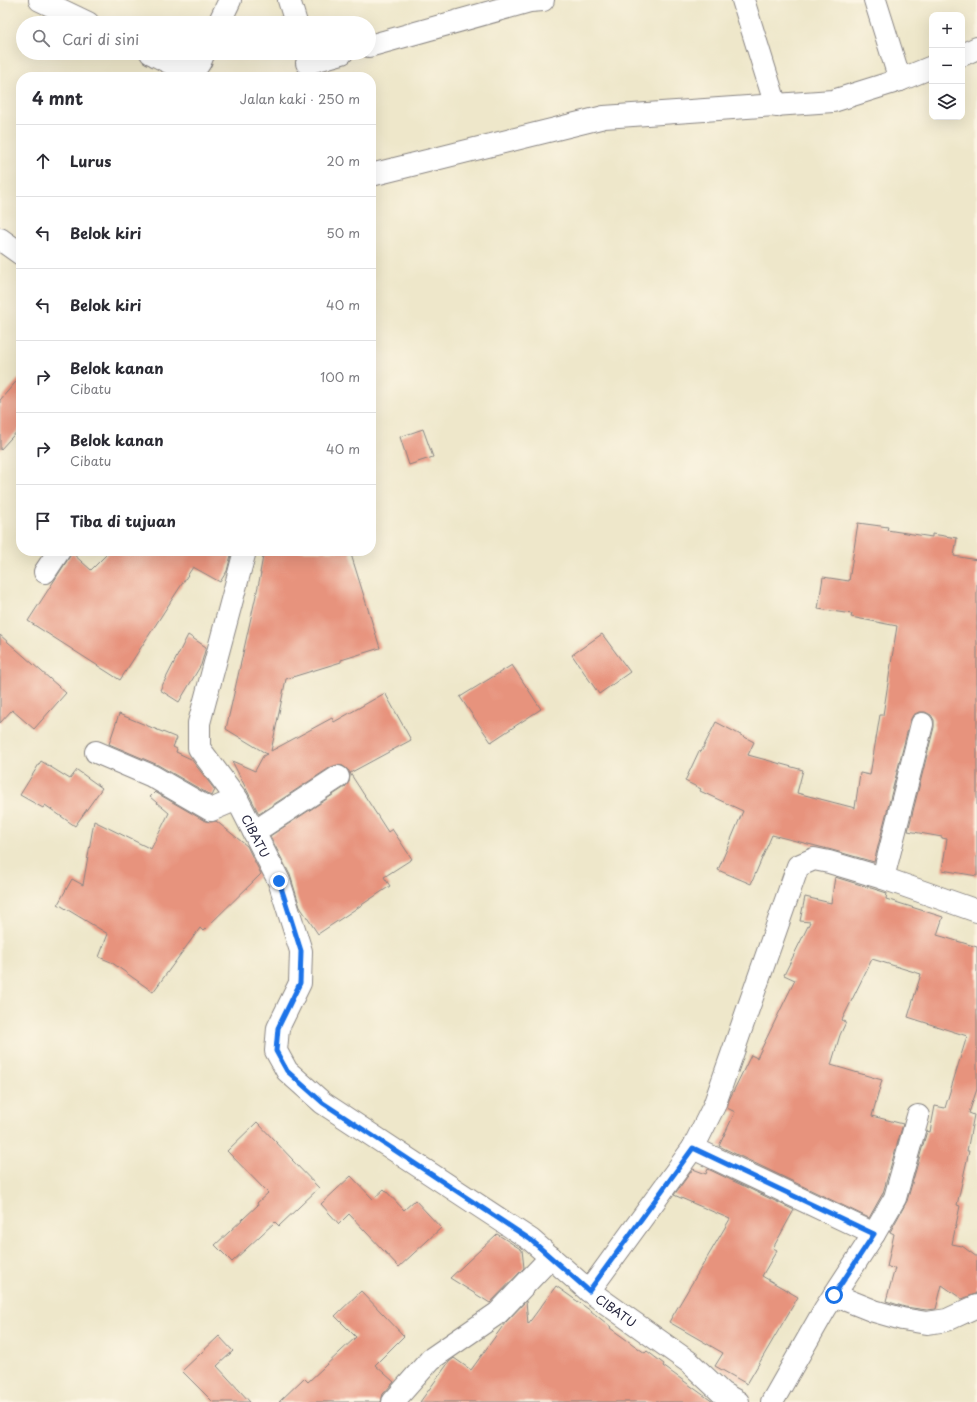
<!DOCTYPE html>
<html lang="id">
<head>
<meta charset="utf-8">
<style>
	:root { --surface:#fff; --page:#f2f2f3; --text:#2b2b33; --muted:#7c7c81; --line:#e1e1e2 }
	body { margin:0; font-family:"Playpen Sans",sans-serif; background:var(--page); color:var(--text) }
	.controls { position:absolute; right:12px; top:12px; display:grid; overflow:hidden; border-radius:8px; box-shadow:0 4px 16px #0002 }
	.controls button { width:36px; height:36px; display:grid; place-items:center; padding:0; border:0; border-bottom:1px solid var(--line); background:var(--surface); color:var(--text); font:20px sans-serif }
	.stop { position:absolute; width:12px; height:12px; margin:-9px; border:3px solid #1a73e8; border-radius:50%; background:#fff }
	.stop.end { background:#1a73e8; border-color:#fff; box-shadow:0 1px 4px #0008 }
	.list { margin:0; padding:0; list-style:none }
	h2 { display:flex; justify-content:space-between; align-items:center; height:52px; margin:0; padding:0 16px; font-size:17px }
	h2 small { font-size:13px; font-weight:400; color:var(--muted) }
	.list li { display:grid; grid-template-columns:26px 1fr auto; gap:12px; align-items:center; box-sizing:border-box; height:72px; padding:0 16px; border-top:1px solid var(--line) }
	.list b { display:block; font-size:15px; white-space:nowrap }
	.list p { margin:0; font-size:13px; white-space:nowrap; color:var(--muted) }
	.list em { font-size:13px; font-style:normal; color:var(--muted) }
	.icon { flex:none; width:22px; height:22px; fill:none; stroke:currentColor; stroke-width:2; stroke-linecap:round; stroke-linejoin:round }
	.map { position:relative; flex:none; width:977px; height:1402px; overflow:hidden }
	.search { position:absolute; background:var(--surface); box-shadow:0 4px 16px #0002; left:16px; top:16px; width:360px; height:44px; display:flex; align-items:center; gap:10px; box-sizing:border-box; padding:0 14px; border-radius:22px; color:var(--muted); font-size:15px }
	.panel { position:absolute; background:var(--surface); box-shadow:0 4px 16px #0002; left:16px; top:72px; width:360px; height:484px; border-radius:16px }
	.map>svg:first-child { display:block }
	.building { fill:#e7937d }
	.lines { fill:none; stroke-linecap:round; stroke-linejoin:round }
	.street-casing { stroke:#888482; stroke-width:24 }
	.secondary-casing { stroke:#888482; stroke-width:24 }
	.street { stroke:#fff; stroke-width:22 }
	.secondary { stroke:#fff; stroke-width:22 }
	.route { stroke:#1a73e8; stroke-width:5 }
	.labels { text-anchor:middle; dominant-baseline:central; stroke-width:3; stroke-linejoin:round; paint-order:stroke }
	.street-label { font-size:12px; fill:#22223b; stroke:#fcf5e5 }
</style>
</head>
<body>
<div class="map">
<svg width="977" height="1402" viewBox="0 0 977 1402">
	<rect width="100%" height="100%" fill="#fcf5e5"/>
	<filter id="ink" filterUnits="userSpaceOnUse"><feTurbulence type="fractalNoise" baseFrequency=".025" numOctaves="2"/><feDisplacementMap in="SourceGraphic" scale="8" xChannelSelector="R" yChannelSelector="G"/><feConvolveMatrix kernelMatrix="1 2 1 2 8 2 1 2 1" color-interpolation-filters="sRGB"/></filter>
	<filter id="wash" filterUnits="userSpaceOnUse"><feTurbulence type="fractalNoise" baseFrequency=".012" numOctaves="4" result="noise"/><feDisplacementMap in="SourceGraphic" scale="16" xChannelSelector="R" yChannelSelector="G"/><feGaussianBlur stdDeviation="0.9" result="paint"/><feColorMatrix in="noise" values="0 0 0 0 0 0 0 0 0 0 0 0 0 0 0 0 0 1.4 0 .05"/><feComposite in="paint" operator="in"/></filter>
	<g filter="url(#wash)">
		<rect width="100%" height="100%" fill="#eee7ca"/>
		<g id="blocks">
			<!-- building -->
			<g class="building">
				<polygon points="21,376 21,427 0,450 0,400"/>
				<polygon points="423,429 433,457 409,465 400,437"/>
				<polygon points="858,523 888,527 887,530 932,537 932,534 957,538 954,556 977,560 977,876 942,870 947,839 942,838 942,837 908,831 934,727 934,720 931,715 925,712 919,712 913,715 910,721 874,862 832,850 772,835 751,884 718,870 743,811 700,791 701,789 685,781 699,751 701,752 716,722 754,742 748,755 803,770 797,793 855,808 860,773 870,775 880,715 883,715 897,626 851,617 852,614 818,609 823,577 849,581"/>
				<polygon points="110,551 232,551 227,571 220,582 193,567 120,680 28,621 72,553 91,570"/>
				<polygon points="264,551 350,551 380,648 341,660 341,662 286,679 271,751 332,718 334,722 385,693 411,740 350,773 388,832 392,829 412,859 384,877 390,886 318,934 300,907 290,875 270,836 345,787 349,782 350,776 349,771 343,766 337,765 331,767 259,814 232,761 255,771 263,756 267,754 226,729 261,573 260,573"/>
				<polygon points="602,634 630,672 599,694 572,655"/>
				<polygon points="0,635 66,693 34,729 12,710 0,723"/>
				<polygon points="188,635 206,647 201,665 179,702 160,690"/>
				<polygon points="512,665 541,709 491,742 460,697"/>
				<polygon points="119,714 177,738 173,747 177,749 176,752 191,759 215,790 212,796 158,765 109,744"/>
				<polygon points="41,761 70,779 77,770 102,788 75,826 45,805 43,808 20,795"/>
				<polygon points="155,792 205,821 211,822 216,821 247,846 261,874 203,931 200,928 153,992 111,962 99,957 108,934 58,904 72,879 83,885 94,821 151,849 169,813 150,797"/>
				<polygon points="835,877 887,893 886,899 943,917 937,935 977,947 977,1089 969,1113 974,1115 967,1151 969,1151 957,1205 960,1206 952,1244 962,1246 977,1257 977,1291 975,1294 962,1299 942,1285 936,1309 927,1310 905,1307 886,1301 895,1268 887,1267 894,1234 890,1232 907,1201 927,1131 930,1132 935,1106 945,1108 967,1036 908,1017 921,974 872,959 842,1020 846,1022 840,1035 831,1065 882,1080 872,1116 903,1124 883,1193 869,1218 719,1146 735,1112 727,1108 729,1100 751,1055 757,1058 795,980 784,975 810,922 800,921 805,897 831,903"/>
				<polygon points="257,1122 293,1160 292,1160 319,1188 279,1226 275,1222 232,1262 215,1245 258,1205 257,1203 268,1193 227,1151"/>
				<polygon points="693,1169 706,1174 708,1169 794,1210 773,1248 777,1250 762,1276 798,1297 747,1384 715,1366 723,1353 669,1322 730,1219 674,1195"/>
				<polygon points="351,1176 373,1199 384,1189 404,1210 415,1200 441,1228 399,1267 349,1214 339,1224 321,1204"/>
				<polygon points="497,1234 522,1250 524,1268 490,1303 450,1278"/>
				<polygon points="556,1286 591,1311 611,1327 610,1328 645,1353 647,1351 664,1364 663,1366 713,1402 420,1402 449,1362 454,1358 471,1370 505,1323 526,1301 528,1324"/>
				<polygon points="361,1291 404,1336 375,1365 394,1382 383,1394 381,1402 279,1402 304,1378 308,1382 356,1337 335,1316"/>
				<polygon points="219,1336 233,1351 217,1366 250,1402 213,1402 182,1371"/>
			</g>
		</g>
	</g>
	<g filter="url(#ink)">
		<use href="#blocks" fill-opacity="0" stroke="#888482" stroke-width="1"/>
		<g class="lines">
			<defs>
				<g id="street">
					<polyline points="40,0 88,23"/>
					<polyline points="289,0 296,23"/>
					<polyline points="743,0 776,106"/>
					<polyline points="875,0 900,80"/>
					<polyline points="219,23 230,0"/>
					<polyline points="369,46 530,1 543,0"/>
					<path d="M151,53c11,5 37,23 47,12 3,-3 4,-9 6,-12"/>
					<polyline points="962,55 977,48"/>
					<polyline points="307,63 342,53"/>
					<polyline points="371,175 604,117 833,101 900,80 932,67"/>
					<polyline points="45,572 59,551"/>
					<polyline points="96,752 152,776 211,810 237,799"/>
					<polyline points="254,832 338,777"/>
					<polyline points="883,878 922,724"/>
					<polyline points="693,1148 874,1234"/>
					<polyline points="589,1291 693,1148 714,1106 798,866 814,859 829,862 883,878 977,911"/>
					<polyline points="834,1295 874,1311 902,1319 927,1323 947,1320 977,1306"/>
					<polyline points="393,1402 431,1359 498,1313 551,1257"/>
					<polyline points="772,1402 825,1309 874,1234 895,1198 918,1116"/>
				</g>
				<g id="secondary">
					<polyline points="0,239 21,254"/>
					<path id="s1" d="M245,551l-46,172v25l38,51 42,82 22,70 -1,32 -22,45 -2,23 11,20 36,32 208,137 58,51 100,71 33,31 16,9"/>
				</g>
			</defs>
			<!-- street casing -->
			<use href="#street" class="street-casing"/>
			<!-- secondary casing -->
			<use href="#secondary" class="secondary-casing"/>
			<!-- street -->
			<use href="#street" class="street"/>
			<!-- secondary -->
			<use href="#secondary" class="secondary"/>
		</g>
	</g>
	<g class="lines" filter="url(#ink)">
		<!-- route -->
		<polyline class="route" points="279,881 301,951 300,983 278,1028 276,1051 287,1071 323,1103 531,1240 589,1291 693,1148 874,1234 834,1295"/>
	</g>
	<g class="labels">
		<!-- street labels -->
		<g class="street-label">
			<text stroke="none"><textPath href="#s1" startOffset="308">CIBATU</textPath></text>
			<text stroke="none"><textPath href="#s1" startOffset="968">CIBATU</textPath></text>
		</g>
	</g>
</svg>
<div class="controls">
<button>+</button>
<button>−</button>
<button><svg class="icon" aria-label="layers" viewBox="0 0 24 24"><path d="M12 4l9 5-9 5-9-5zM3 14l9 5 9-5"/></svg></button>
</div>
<div class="stop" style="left:834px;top:1295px"></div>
<div class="stop end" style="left:279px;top:881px"></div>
<div class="search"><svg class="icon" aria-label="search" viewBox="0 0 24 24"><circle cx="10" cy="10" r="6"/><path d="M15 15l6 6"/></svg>Cari di sini</div>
<section class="panel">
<h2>4 mnt<small>Jalan kaki · 250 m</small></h2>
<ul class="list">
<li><svg class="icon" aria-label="ahead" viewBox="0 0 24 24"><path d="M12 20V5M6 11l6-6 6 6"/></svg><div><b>Lurus</b></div><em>20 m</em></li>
<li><svg class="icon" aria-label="left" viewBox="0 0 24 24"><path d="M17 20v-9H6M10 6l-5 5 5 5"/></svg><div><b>Belok kiri</b></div><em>50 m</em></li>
<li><svg class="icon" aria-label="left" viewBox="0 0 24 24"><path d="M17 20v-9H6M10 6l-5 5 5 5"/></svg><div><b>Belok kiri</b></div><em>40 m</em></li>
<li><svg class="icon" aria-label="right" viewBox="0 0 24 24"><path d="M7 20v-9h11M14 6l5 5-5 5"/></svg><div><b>Belok kanan</b><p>Cibatu</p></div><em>100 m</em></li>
<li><svg class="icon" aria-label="right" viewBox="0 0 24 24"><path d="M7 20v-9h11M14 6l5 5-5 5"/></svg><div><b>Belok kanan</b><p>Cibatu</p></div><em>40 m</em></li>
<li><svg class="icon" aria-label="arrive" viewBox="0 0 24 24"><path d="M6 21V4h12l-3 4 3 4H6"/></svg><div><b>Tiba di tujuan</b></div></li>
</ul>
</section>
</div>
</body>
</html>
